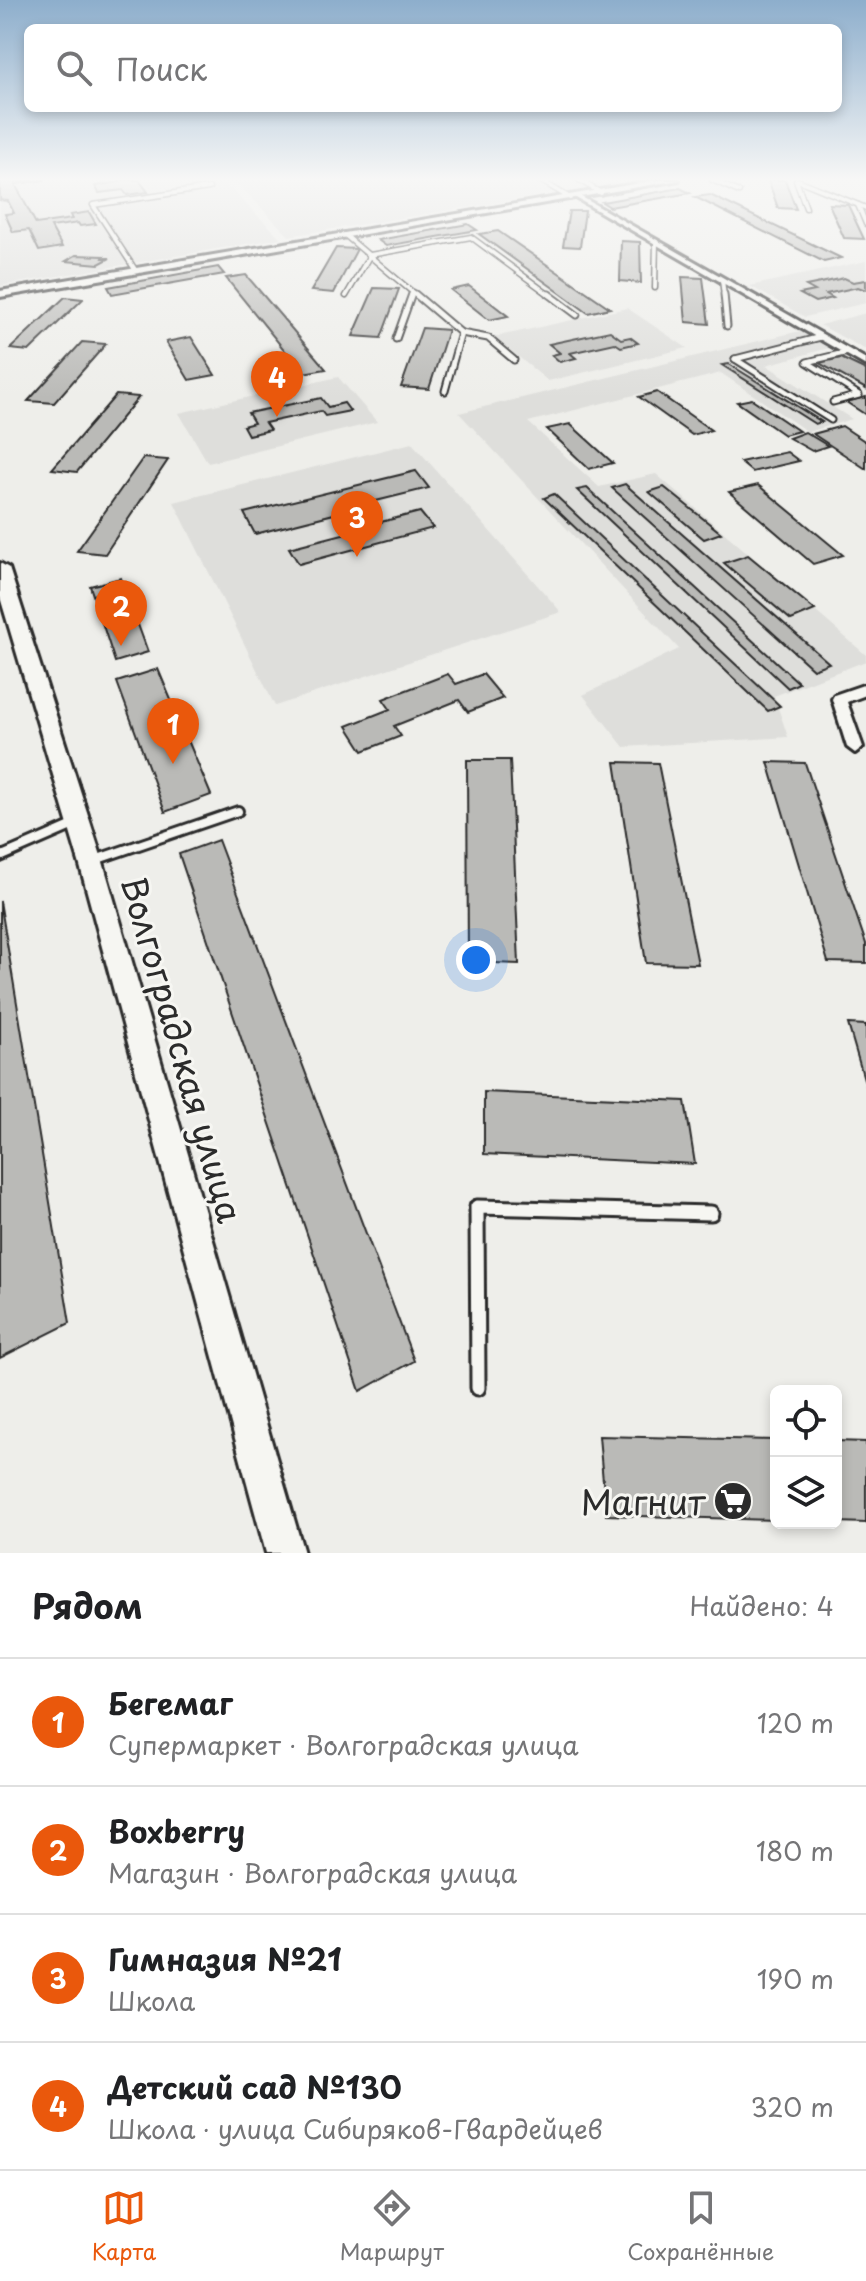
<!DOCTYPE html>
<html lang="ru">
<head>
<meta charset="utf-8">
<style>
	:root { --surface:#fff; --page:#f2f2f2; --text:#202124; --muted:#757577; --line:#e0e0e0; --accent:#ea580c }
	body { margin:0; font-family:"Playpen Sans",sans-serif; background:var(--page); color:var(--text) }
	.controls { position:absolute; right:24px; bottom:24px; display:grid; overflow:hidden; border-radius:12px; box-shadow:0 4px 12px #0003 }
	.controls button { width:72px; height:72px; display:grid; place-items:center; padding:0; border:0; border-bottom:2px solid var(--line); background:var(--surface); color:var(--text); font:40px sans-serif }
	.you { position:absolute; left:476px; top:960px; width:28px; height:28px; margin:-20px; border:6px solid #fff; border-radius:50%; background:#1a73e8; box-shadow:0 0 0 12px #1a73e833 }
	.badge { display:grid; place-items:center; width:52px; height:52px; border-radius:50%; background:var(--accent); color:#fff; font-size:26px; font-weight:700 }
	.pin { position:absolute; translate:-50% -66px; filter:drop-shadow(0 2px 4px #0008) }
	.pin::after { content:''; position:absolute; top:42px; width:28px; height:24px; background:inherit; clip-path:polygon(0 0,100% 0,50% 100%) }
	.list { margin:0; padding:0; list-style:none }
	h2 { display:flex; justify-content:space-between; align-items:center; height:104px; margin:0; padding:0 32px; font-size:34px }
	h2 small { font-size:26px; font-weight:400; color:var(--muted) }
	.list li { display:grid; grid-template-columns:52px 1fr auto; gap:24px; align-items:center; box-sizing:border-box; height:128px; padding:0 32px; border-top:2px solid var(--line) }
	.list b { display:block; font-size:30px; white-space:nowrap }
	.list p { margin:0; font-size:26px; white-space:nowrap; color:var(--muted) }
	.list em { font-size:26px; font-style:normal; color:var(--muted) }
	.icon { flex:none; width:44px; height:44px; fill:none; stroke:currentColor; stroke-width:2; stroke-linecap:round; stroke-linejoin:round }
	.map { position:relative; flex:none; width:866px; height:1553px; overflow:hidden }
	.search { position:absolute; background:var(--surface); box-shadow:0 4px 12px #0003; left:24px; right:24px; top:24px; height:88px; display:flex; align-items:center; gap:20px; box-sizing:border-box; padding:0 28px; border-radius:12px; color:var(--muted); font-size:30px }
	.sheet { height:616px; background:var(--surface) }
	nav { display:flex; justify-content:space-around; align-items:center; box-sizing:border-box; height:112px; border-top:2px solid var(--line); background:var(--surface); font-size:22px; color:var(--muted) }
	nav a { display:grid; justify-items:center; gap:4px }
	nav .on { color:var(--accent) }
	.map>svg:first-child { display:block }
	.built { fill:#dededb }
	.building { fill:#babab7; stroke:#2b2b2b; stroke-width:2 }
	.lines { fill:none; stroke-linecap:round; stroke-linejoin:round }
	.lane-far3-casing { stroke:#2b2b2b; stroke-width:7 }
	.lane-far2-casing { stroke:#2b2b2b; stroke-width:9 }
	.lane-far1-casing { stroke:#2b2b2b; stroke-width:14 }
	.lane-casing { stroke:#2b2b2b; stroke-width:19 }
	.street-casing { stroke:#2b2b2b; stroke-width:6 }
	.secondary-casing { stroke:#2b2b2b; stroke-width:6 }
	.lane-far3 { stroke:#f6f6f2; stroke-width:4 }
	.lane-far2 { stroke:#f6f6f2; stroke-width:5 }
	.lane-far1 { stroke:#f6f6f2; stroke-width:8 }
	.lane { stroke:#f6f6f2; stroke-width:13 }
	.street { fill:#f6f6f2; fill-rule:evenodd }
	.secondary { fill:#f6f6f2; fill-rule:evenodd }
	.labels { text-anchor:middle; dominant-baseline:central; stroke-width:6; stroke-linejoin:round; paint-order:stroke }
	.near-street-label { font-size:34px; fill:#2b2b2b; stroke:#f6f6f2 }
	.near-poi-label { font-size:34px; fill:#2b2b2b; stroke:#f6f6f2; text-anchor:end }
</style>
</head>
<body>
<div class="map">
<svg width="866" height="1553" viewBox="0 0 866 1553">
	<rect width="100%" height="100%" fill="#eeeeea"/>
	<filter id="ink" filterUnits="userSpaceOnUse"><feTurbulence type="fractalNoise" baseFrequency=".0125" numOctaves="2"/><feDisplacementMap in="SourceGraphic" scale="16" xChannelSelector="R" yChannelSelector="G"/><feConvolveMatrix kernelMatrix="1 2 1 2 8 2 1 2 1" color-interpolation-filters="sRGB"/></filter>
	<g filter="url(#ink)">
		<!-- built -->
		<g class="built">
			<polygon points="0,180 221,180 281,238 0,286"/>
			<polygon points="234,180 632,180 633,181 289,236"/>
			<polygon points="866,261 866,303 805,317 750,286"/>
			<polygon points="627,308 687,348 548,381 494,337"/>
			<polygon points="866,313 866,350 820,325"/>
			<polygon points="800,331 829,348 766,365 852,419 808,432 721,373 528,422 599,487 656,474 866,655 866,661 774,696 788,737 624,747 583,695 679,649 459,413"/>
			<polygon points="338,377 377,422 208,463 179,413"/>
			<polygon points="412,443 561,612 275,706 174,502"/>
		</g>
		<!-- building -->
		<g class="building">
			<polygon points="46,180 15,184 36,224 72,219 70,215 89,212 96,224 80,226 78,223 51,227 62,247 39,251 29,230 13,232 5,214 14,213 8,201 0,200 0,181"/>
			<polygon points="119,180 139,180 148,192 127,195 123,190 99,193 95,186 120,182"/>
			<polygon points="768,180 785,180 796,209 778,208"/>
			<polygon points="680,188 690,193 610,207 602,202"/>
			<polygon points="710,195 841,258 824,262 695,197"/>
			<polygon points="829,204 848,205 864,239 844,238"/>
			<polygon points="569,211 585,211 580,247 563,246"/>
			<polygon points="468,224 477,230 386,246 378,240"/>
			<polygon points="498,231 610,308 588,313 479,234"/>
			<polygon points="621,241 640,242 641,283 620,281"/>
			<polygon points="336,248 357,249 334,293 311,291"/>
			<polygon points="76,255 104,256 103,258 110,258 99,264 66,261"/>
			<polygon points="218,267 224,274 112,294 108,287"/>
			<polygon points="246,275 326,369 303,373 226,278"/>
			<polygon points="682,277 703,278 709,324 686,322"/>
			<polygon points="844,278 853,282 866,280 866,290 858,287 826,294 833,298 815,302 800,294 815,291 806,286"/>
			<polygon points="469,286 508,316 489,320 451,290"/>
			<polygon points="374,288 399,289 381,338 353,336"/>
			<polygon points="65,297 83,299 29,351 10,349"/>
			<polygon points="422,328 448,330 429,389 401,387"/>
			<polygon points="610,331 621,339 630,337 638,343 621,347 615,343 570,353 576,358 560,362 552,355 560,353 549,344"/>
			<polygon points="191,337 215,375 189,380 166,342"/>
			<polygon points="82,342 106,344 54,403 28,401"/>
			<polygon points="841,358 866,370 866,389 819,363"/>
			<polygon points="729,364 822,422 815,424 722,365"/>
			<polygon points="657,392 711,430 692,435 639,397"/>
			<polygon points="116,395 139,397 77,472 52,469"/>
			<polygon points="866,397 866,415 846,402"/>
			<polygon points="321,398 328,407 344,403 350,411 325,416 321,411 265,423 270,430 248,435 243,426 254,423 248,413"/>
			<polygon points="752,399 799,431 784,435 737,402"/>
			<polygon points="570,424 613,463 589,469 547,429"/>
			<polygon points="842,426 866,442 866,469 813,434"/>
			<polygon points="805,432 828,446 812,451 789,438"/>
			<polygon points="787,452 799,461 752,472 740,462"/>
			<polygon points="143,458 168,460 105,554 77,551"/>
			<polygon points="416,471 429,488 360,505 373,524 420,512 433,528 299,564 289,548 347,533 334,514 255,534 244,513"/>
			<polygon points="625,484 829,663 813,669 612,488"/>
			<polygon points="758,485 843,555 813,564 729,492"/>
			<polygon points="664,487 721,533 704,539 649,492"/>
			<polygon points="587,488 799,683 788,688 577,490"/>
			<polygon points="554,494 780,706 768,711 544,498"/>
			<polygon points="748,555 815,610 791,620 724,563"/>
			<polygon points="121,578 148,652 115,662 90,586"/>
			<polygon points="158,669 211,795 165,812 117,682"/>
			<polygon points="448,674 456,684 483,674 503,698 468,712 459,700 394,726 401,736 363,751 347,726 390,709 383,699"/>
			<polygon points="467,760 510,760 519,964 468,962"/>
			<polygon points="615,762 658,763 698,964 646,963"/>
			<polygon points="768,762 805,763 866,944 866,963 828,962"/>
			<polygon points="218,840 414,1361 360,1391 179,854"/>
			<polygon points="0,901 70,1323 0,1358"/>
			<polygon points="848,1024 866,1025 866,1086"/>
			<polygon points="484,1092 685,1101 695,1164 484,1154"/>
			<polygon points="599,1436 776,1440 776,1520 606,1515"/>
			<polygon points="836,1441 866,1442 866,1523 836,1522"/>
		</g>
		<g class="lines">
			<defs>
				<g id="lane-far3">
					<polyline points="540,180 570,198"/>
					<polyline points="579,180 601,193"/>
					<polyline points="712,180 739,192"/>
					<polyline points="796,180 806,208"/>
					<polyline points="798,180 866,208"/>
					<polyline points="858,205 866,224"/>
					<polyline points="346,236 417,296"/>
					<polyline points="136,271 93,205 209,188"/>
					<polyline points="722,280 724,296"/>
					<polyline points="655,288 656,242"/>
					<polyline points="346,296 370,255 471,237 551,296"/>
					<polyline points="411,296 413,292"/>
				</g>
				<g id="lane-far2">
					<polyline points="415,294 461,333 445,391"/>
					<polyline points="549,294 577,315"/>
					<polyline points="724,294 727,326"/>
					<polyline points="461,333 488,338 514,360"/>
					<polyline points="396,339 412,294"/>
					<polyline points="735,359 831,420"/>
					<polyline points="735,359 821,337"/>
					<polyline points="833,402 859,395 807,362 848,352"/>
				</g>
				<g id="lane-far1">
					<polyline points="0,857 76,824"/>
					<polyline points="92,861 238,811"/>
				</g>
				<polyline id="lane" points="478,1388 477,1207 711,1213"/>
				<g id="street">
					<polygon points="576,196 580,196 866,359 866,366 576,198"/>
					<polygon points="866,684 866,695 847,702 863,747 855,753 847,747 832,699 834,695"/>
				</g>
				<g id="secondary">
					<polygon points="658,180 679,180 0,297 0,291"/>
					<polygon points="0,563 9,568 103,862 304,1553 266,1553 79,862 0,597"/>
				</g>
			</defs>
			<!-- lane-far3 casing -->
			<use href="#lane-far3" class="lane-far3-casing"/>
			<!-- lane-far2 casing -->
			<use href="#lane-far2" class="lane-far2-casing"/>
			<!-- lane-far1 casing -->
			<use href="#lane-far1" class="lane-far1-casing"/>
			<!-- lane casing -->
			<use href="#lane" class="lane-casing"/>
			<!-- street casing -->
			<use href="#street" class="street-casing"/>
			<!-- secondary casing -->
			<use href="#secondary" class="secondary-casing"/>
			<!-- lane-far3 -->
			<use href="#lane-far3" class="lane-far3"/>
			<!-- lane-far2 -->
			<use href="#lane-far2" class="lane-far2"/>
			<!-- lane-far1 -->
			<use href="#lane-far1" class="lane-far1"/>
			<!-- lane -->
			<use href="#lane" class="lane"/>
			<!-- street -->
			<use href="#street" class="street"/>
			<!-- secondary -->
			<use href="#secondary" class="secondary"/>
		</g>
	</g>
	<!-- sky -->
	<linearGradient id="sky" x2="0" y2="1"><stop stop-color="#8daecc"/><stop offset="0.45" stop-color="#f7f7f6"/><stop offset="1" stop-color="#f7f7f6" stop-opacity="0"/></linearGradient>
	<rect width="866" height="398" fill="url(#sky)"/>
	<!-- icons -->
	<defs>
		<symbol id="supermarket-disc" viewBox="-11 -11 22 22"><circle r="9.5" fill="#2b2b2b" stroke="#f6f6f2"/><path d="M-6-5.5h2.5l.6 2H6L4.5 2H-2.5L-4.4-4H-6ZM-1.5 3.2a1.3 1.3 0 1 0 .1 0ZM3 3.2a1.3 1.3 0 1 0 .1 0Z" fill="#fff"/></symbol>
	</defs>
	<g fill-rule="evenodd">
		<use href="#supermarket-disc" x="711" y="1479" width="44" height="44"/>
	</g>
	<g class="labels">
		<!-- near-street labels -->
		<g class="near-street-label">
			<text transform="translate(183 1049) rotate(74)">Волгоградская улица</text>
		</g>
		<!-- near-poi labels -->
		<g class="near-poi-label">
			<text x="705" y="1501">Магнит</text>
		</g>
	</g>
</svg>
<div class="controls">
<button><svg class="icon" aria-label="locate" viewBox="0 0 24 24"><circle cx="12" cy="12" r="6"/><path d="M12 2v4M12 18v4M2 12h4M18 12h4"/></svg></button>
<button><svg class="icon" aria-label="layers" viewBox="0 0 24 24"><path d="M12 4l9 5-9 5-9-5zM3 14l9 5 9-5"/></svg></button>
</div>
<div class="you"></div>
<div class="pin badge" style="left:173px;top:764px">1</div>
<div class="pin badge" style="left:121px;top:646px">2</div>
<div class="pin badge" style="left:357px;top:557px">3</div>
<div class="pin badge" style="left:277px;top:417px">4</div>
<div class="search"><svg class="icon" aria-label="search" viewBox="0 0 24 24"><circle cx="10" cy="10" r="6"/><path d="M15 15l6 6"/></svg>Поиск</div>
</div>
<section class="sheet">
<h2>Рядом<small>Найдено: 4</small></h2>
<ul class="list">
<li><span class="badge">1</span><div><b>Бегемаг</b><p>Супермаркет · Волгоградская улица</p></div><em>120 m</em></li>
<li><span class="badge">2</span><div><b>Boxberry</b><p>Магазин · Волгоградская улица</p></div><em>180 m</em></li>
<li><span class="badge">3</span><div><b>Гимназия №21</b><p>Школа</p></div><em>190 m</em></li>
<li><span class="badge">4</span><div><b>Детский сад №130</b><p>Школа · улица Сибиряков-Гвардейцев</p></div><em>320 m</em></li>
</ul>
</section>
<nav>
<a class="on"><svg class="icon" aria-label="map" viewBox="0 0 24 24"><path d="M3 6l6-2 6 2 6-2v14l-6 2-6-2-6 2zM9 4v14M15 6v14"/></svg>Карта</a>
<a><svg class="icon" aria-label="directions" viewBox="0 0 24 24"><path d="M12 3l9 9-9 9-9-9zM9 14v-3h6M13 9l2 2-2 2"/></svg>Маршрут</a>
<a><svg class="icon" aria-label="saved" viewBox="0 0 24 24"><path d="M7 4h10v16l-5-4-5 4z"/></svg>Сохранённые</a>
</nav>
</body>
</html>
